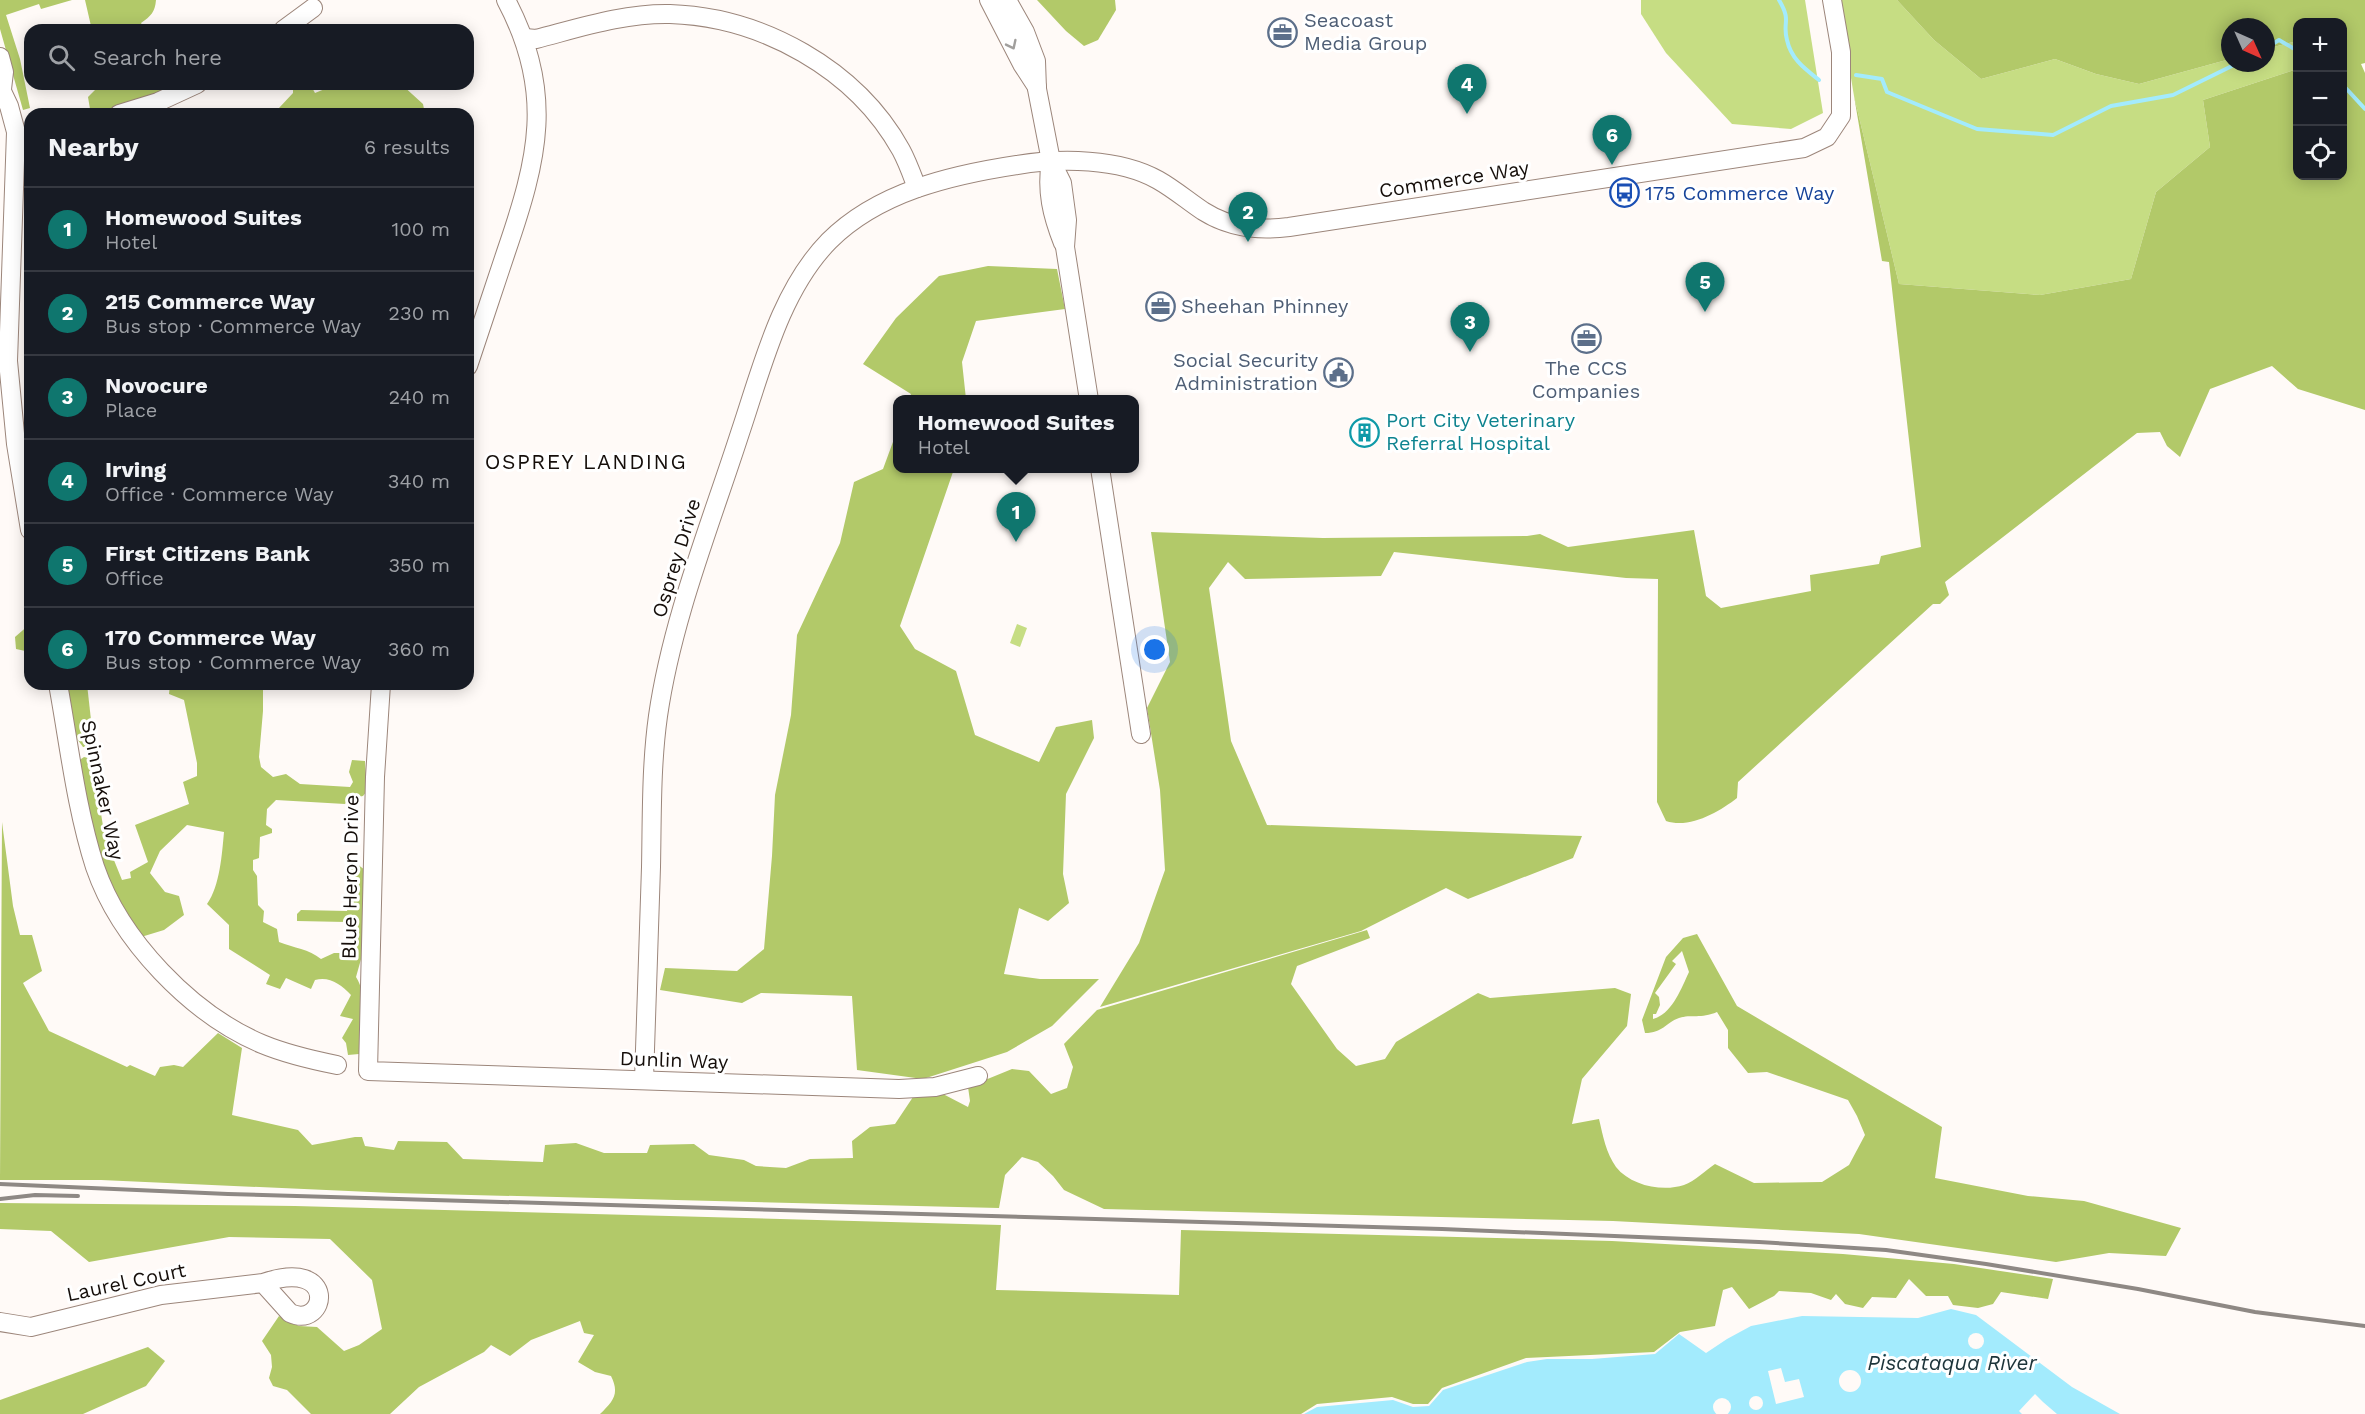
<!DOCTYPE html>
<html lang="en">
<head>
<meta charset="utf-8">
<style>
	:root { --surface:#171b24; --page:#242831; --text:#f1f3f6; --muted:#9ea1a6; --line:#363941; --accent:#0f766e }
	body { margin:0; font-family:"Work Sans",sans-serif; background:var(--page); color:var(--text) }
	.controls { position:absolute; right:18px; top:18px; display:grid; overflow:hidden; border-radius:12px; box-shadow:0 3px 15px #0003 }
	.controls button { width:54px; height:54px; display:grid; place-items:center; padding:0; border:0; border-bottom:2px solid var(--line); background:var(--surface); color:var(--text); font:30px sans-serif }
	.compass { position:absolute; left:2221px; top:18px; width:54px; height:54px; border-radius:50%; background:var(--surface); box-shadow:0 3px 15px #0003; rotate:135deg }
	.you { position:absolute; left:1155px; top:650px; width:21px; height:21px; margin:-15px; border:4px solid #fff; border-radius:50%; background:#1a73e8; box-shadow:0 0 0 9px #1a73e833 }
	.badge { display:grid; place-items:center; width:39px; height:39px; border-radius:50%; background:var(--accent); color:#fff; font-size:20px; font-weight:700 }
	.pin { position:absolute; translate:-50% -50px; filter:drop-shadow(0 2px 3px #0008) }
	.pin::after { content:''; position:absolute; top:32px; width:21px; height:18px; background:inherit; clip-path:polygon(0 0,100% 0,50% 100%) }
	.popup { position:absolute; left:893px; top:395px; width:246px; height:78px; box-sizing:border-box; display:grid; place-content:center; border-radius:12px; background:var(--surface); filter:drop-shadow(0 2px 4px #0005); font-size:20px; white-space:nowrap; color:var(--muted) }
	.popup b { font-size:22px; color:var(--text) }
	.popup::after { content:''; position:absolute; left:50%; top:100%; margin-left:-12px; border:12px solid transparent; border-top-color:var(--surface) }
	.list { margin:0; padding:0; list-style:none }
	h2 { display:flex; justify-content:space-between; align-items:center; height:78px; margin:0; padding:0 24px; font-size:26px }
	h2 small { font-size:20px; font-weight:400; color:var(--muted) }
	.list li { display:grid; grid-template-columns:39px 1fr auto; gap:18px; align-items:center; box-sizing:border-box; height:84px; padding:0 24px; border-top:2px solid var(--line) }
	.list b { display:block; font-size:22px; white-space:nowrap }
	.list p { margin:0; font-size:20px; white-space:nowrap; color:var(--muted) }
	.list em { font-size:20px; font-style:normal; color:var(--muted) }
	.icon { flex:none; width:33px; height:33px; fill:none; stroke:currentColor; stroke-width:2; stroke-linecap:round; stroke-linejoin:round }
	.map { position:relative; flex:none; width:2365px; height:1414px; overflow:hidden }
	.search { position:absolute; background:var(--surface); box-shadow:0 3px 15px #0003; left:24px; top:24px; width:450px; height:66px; display:flex; align-items:center; gap:15px; box-sizing:border-box; padding:0 21px; border-radius:18px; color:var(--muted); font-size:22px }
	.panel { position:absolute; background:var(--surface); box-shadow:0 3px 15px #0003; left:24px; top:108px; width:450px; height:582px; border-radius:18px }
	.map>svg:first-child { display:block }
	.green { fill:#c6dd83 }
	.forest { fill:#b2c969; fill-rule:evenodd }
	.water { fill:#a3ebfd }
	.pier { fill:#fffaf7 }
	.lines { fill:none; stroke-linecap:round; stroke-linejoin:round }
	.stream { stroke:#a3ebfd; stroke-width:4 }
	.minor-casing { stroke:#9c867b; stroke-width:20 }
	.minor { stroke:#fff; stroke-width:18 }
	.rail { stroke:#8e8884; stroke-width:4 }
	.oneway { stroke:#a19f9d }
	.labels { text-anchor:middle; dominant-baseline:central; stroke-width:6; stroke-linejoin:round; paint-order:stroke }
	.service-label { font-size:20px; fill:#4e5e75; stroke:#fff; text-anchor:start }
	.street-label { font-size:20px; fill:#150e0a; stroke:#fff }
	.transit-label { font-size:20px; fill:#164399; stroke:#fff; text-anchor:start }
	.culture-label { font-size:20px; fill:#0d838f; stroke:#fff; text-anchor:start }
	.neighbourhood-label { font-size:21px; letter-spacing:1.5px; fill:#150e0a; stroke:#fff }
	.water-label { font-size:21px; font-style:italic; fill:#1d343a; stroke:#fff }
</style>
</head>
<body>
<div class="map">
<svg width="2365" height="1414" viewBox="0 0 2365 1414">
	<rect width="100%" height="100%" fill="#fffaf7"/>
	<!-- green -->
	<g class="green">
		<polygon points="1641,0 1805,0 1823,113 1791,129 1732,124 1666,53 1641,14"/>
		<polygon points="1838,0 1897,0 1934,40 1981,79 2055,59 2096,74 2139,84 2230,59 2230,63 2266,63 2266,49 2297,41 2297,69 2203,100 2210,147 2156,192 2131,279 2040,295 1899,284 1854,96"/>
		<polygon points="1017,624 1027,628 1020,647 1010,643"/>
	</g>
	<!-- forest -->
	<g class="forest">
		<polygon points="0,0 72,0 41,9 39,4 6,15 20,59 30,108 23,110 0,29"/>
		<path d="M85,0h71c-1,12 -5,16 -15,23l4,7h-49l-1,-5 -4,1z"/>
		<polygon points="1037,0 1115,0 1116,10 1098,40 1084,46 1066,31"/>
		<path d="M1897,0h468v63l-4,1 4,9v337l-67,-21 -26,-23 -62,23 -30,68 -13,-11 -7,-14 -23,1 -192,149 4,13 -9,9h-7l-195,178 -1,16c-18,14 -47,31 -71,23l-9,-19 1,-223 -32,-1 -232,-26 -13,24 -136,3 -17,-17 -19,26 22,153 36,84 315,11 -9,22 -105,41 -22,-11 -85,43 -261,76 39,-64 26,-73 -5,-80 -13,-82 23,-46 -19,-130 172,6 204,-2 13,-2 28,13 126,-17 12,66 15,12 90,-17 -1,-16 69,-11 2,-8 40,-9 -32,-285 -7,-1 -28,-165 45,188 141,11 91,-16 25,-87 54,-45 -7,-47 94,-31 1,107h44v-154h-44l-1,19 -31,8v-22h-36v32l-91,25 -43,-10 -41,-15 -74,20 -47,-39z"/>
		<polygon points="103,84 147,84 145,90 163,84 182,84 129,105 95,114 90,109 88,97 96,89 103,86"/>
		<polygon points="293,84 310,84 315,93 337,84 401,84 423,104 425,114 284,114 279,108 293,93"/>
		<polygon points="988,266 1057,269 1065,309 976,321 962,362 966,399 909,399 911,394 863,364 896,318 939,276"/>
		<polygon points="897,431 898,468 954,469 900,626 915,649 956,671 975,735 1039,762 1056,727 1092,720 1094,738 1066,794 1063,874 1069,903 1048,921 1019,908 1004,974 1040,979 1099,979 1052,1026 1007,1052 923,1079 857,1070 852,996 761,993 742,1003 660,990 665,968 737,971 764,949 772,856 775,795 791,715 797,635 840,543 854,482 883,469"/>
		<polygon points="30,624 30,652 16,649 15,637"/>
		<polygon points="61,684 87,684 94,747 83,747 72,732"/>
		<path d="M170,684h93v27l-4,46 2,10 12,10 13,-3 14,10 50,3 3,-5 -4,-10 3,-12 13,1 2,30 -4,5 -15,3 -3,5 -69,-4 -9,9 -1,16 6,4v4l-12,4 -1,21 -6,2v10l4,6 1,29 6,6 -1,11 14,7 2,13c15,6 30,7 42,17l13,-6h9l10,-11 -7,-20 -49,-1v-7l4,-4 46,1 3,-13 1,-30 6,-4 8,6v75l-9,32c14,22 5,52 3,77l-11,1 -2,-12 -4,-5 11,-19 -13,-3 11,-21c-10,-11 -22,-19 -36,-15l-4,9 -25,-11 -6,11 -14,-5 4,-9 -41,-26v-24l-22,-21c13,-18 15,-50 17,-72l-37,-7 -27,26 -10,22 15,19 14,4 5,19 -20,15 -23,7 -36,-56 -27,-120 6,-4 8,2 13,79 17,42 9,-2 -1,-6 18,-10 -13,-37 54,-21 -6,-22 14,-6v-13l-13,-63 -15,-6z"/>
		<path d="M2,822l11,84 7,29h12l10,36 -19,12 26,48 78,36 3,-2 25,11 5,-9 14,-2 9,2 35,-34 24,15 -10,67 66,15 14,15 43,-8h7l3,9 29,4 4,-9 49,1 16,17 80,3 2,-17 31,-2 28,10h43l3,-8 44,-1 15,11 35,5 12,6 30,2 24,-9 43,-1 -1,-17 18,-14 25,-3 18,-27 30,-3 25,13 2,-6 -2,-14 44,-18 17,2 22,23 16,-6 6,-21 -9,-23 33,-34 270,-80 3,8 -73,28 -6,18 46,65 19,17 29,-7 11,-17 82,-49 12,5 125,-10 16,6 -4,32 -45,53 -10,45 27,-5c4,17 7,34 17,48 15,19 47,25 68,18 11,-4 22,-15 31,-21l39,19 68,-1 27,-17 16,-30 -8,-19 -9,-16 -81,-28 -19,1 -20,-25v-18l-11,-18c-16,7 -26,2 -38,6 -14,5 -16,15 -34,15l-3,-13 24,-63 17,-19 14,-4 40,72 205,121 -7,51 93,18 56,5 97,27 -15,28 -57,-3 -53,9 -197,-28 -246,-13 -509,-12 -40,-19 -11,-14 -15,-14 -16,-5 -17,18 -6,33 -606,-15 -292,-13h-101zM1682,951l7,21c-8,17 -17,42 -36,47v-5h3l4,-9 -1,-8 -4,-4 21,-29 -4,-3z"/>
		<path d="M0,1203l295,3 706,19 -5,65 183,5 2,-65 431,11 231,13 111,10 99,15 -5,20 -47,-7 -8,12 -15,4 -25,-3 -5,-9h-22l-17,-17 -13,19 -24,-1 -9,11 -18,-4 -9,-10 -5,6 -20,-7 -32,-2 -5,5 -25,13 -17,-22 -9,3 -8,36 -35,6 -26,20 -128,6 -84,30 -14,16h-15l-21,-7 -75,7 -16,10h-701c13,-13 20,-20 11,-38l-16,-4 -17,-10 16,-27 -10,-2 -4,-12 -49,19 -21,16 -19,-11 -7,7 -65,35 -29,27h-79l-24,-24 -14,-4 -4,-8 3,-11 -1,-12 -9,-14 17,-25 20,10 18,1 27,24 15,-6 23,-16 -10,-49 -42,-41 -101,-2 -140,25 -38,-31 -51,-2z"/>
		<polygon points="148,1347 165,1361 146,1386 83,1414 0,1414 0,1400"/>
	</g>
	<!-- water -->
	<polygon class="water" points="1951,1309 1976,1315 2072,1387 2120,1414 1304,1414 1317,1407 1393,1400 1413,1407 1429,1406 1443,1390 1527,1362 1547,1359 1592,1359 1655,1354 1679,1334 1706,1353 1727,1339 1751,1326 1802,1316 1918,1318"/>
	<!-- pier -->
	<g class="pier">
		<circle cx="1976" cy="1341" r="8"/>
		<polygon points="1781,1368 1785,1382 1799,1379 1804,1397 1776,1404 1768,1371"/>
		<circle cx="1850" cy="1381" r="11"/>
		<polygon points="2035,1394 2043,1402 2057,1414 2022,1414 2019,1411"/>
		<circle cx="1756" cy="1403" r="7"/>
		<circle cx="1722" cy="1407" r="9"/>
	</g>
	<g class="lines">
		<!-- stream -->
		<g class="stream">
			<path d="M1779,0c13,22 3,21 8,40 4,19 18,29 32,40"/>
			<polyline points="2266,48 2279,40 2298,51"/>
			<polyline points="1856,75 1882,79 1887,92 1977,129 2053,135 2111,106 2173,95 2238,63"/>
			<polyline points="2342,84 2365,109"/>
		</g>
		<defs>
			<g id="minor">
				<polyline points="989,0 1022,64 1037,87"/>
				<polyline points="1007,0 1025,32 1036,61 1037,89 1051,161 1062,183 1067,220 1065,247 1089,400"/>
				<polyline points="283,30 313,8"/>
				<path d="M525,38l11,1c43,-11 88,-26 134,-25 92,3 186,55 231,136 7,13 11,25 16,38"/>
				<polyline points="0,57 4,72 2,89"/>
				<polyline points="0,87 9,106 16,132 8,361 16,444 30,530"/>
				<polyline points="119,114 158,102 197,84"/>
				<path d="M1051,161c-5,30 1,54 12,82"/>
				<path d="M468,366c13,-38 25,-76 38,-114 32,-93 49,-160 0,-252"/>
				<polyline points="1100,468 1141,734"/>
				<path d="M58,684c11,60 18,124 37,183 25,73 96,147 167,177 24,10 50,16 75,21"/>
				<polyline points="381,684 375,777 368,1071 899,1089 935,1087 978,1076"/>
				<path d="M644,1080c2,-71 5,-142 7,-213 1,-50 0,-101 7,-151 14,-97 52,-190 82,-283 22,-65 40,-142 89,-192 49,-49 122,-66 188,-76 43,-7 102,-7 141,15 16,9 30,21 45,31 27,17 55,20 86,16l515,-79 23,-11 14,-21v-64l-9,-52"/>
				<path d="M0,1322l31,5 130,-32 102,-12c76,-26 64,47 27,30l-27,-30"/>
			</g>
		</defs>
		<!-- minor casing -->
		<use href="#minor" class="minor-casing"/>
		<!-- minor -->
		<use href="#minor" class="minor"/>
		<!-- rail -->
		<g class="rail">
			<polyline points="0,1184 228,1194 1442,1229 1759,1242 1886,1250 1986,1264 2138,1289 2255,1312 2365,1326"/>
			<polyline points="0,1199 35,1195 78,1196"/>
		</g>
	</g>
	<!-- one-way arrows -->
	<defs><path id="oneway-chevron" d="M-2-3.5L2.5 0L-2 3.5" fill="none" stroke-width="1.6" stroke-linecap="round" stroke-linejoin="round" transform="scale(1.5)"/></defs>
	<use class="oneway" href="#oneway-chevron" transform="translate(1012 45) rotate(64)"/>
	<!-- icons -->
	<defs>
		<symbol id="office-ring" viewBox="-11 -11 22 22"><circle r="9.5" fill="#fff" stroke="#5c6f8a" stroke-width="1.5"/><path d="M-6-3h4V-5.5h4V-3h4V5H-6ZM-1-4.5V-3h2v-1.5ZM-6 0V1H6V0Z" fill="#5c6f8a"/></symbol>
		<symbol id="bus-ring" viewBox="-11 -11 22 22"><circle r="9.5" fill="#fff" stroke="#1a4fb4" stroke-width="1.5"/><path d="M-5-6H5V4H4V6H2V4H-2V6H-4V4H-5ZM-3.5-4V0h7V-4ZM-3.5 1.2v1.5H-2V1.2ZM2 1.2v1.5H3.5V1.2Z" fill="#1a4fb4"/></symbol>
		<symbol id="civic-ring" viewBox="-11 -11 22 22"><circle r="9.5" fill="#fff" stroke="#5c6f8a" stroke-width="1.5"/><path d="M-.6-6.5H3V-4.5H.6V-3L4-1V1h2V6H-6V1h2V-1L-.6-3ZM-1.2 2.5V6h2.4V2.5Z" fill="#5c6f8a"/></symbol>
		<symbol id="building-ring" viewBox="-11 -11 22 22"><circle r="9.5" fill="#fff" stroke="#0f9aa8" stroke-width="1.5"/><path d="M-4-6H4V6H1V3H-1V6H-4ZM-2.5-4.3h1.7v1.8h-1.7ZM.8-4.3h1.7v1.8H.8ZM-2.5-1h1.7V.8h-1.7ZM.8-1h1.7V.8H.8Z" fill="#0f9aa8"/></symbol>
	</defs>
	<g fill-rule="evenodd">
		<use href="#office-ring" x="1266" y="16" width="33" height="33"/>
		<use href="#bus-ring" x="1608" y="176" width="33" height="33"/>
		<use href="#office-ring" x="1144" y="290" width="33" height="33"/>
		<use href="#office-ring" x="1570" y="322" width="33" height="33"/>
		<use href="#civic-ring" x="1322" y="356" width="33" height="33"/>
		<use href="#building-ring" x="1348" y="416" width="33" height="33"/>
	</g>
	<g class="labels">
		<!-- service labels -->
		<g class="service-label">
			<text x="1304" y="20">Seacoast<tspan x="1304" dy="23">Media Group</tspan></text>
			<text x="1181" y="306">Sheehan Phinney</text>
			<text x="1318" y="360" text-anchor="end">Social Security<tspan x="1318" dy="23">Administration</tspan></text>
			<text x="1586" y="368" text-anchor="middle">The CCS<tspan x="1586" dy="23">Companies</tspan></text>
		</g>
		<!-- street labels -->
		<g class="street-label">
			<text transform="translate(1454 179) rotate(-9)">Commerce Way</text>
			<text transform="translate(676 558) rotate(-73)">Osprey Drive</text>
			<text transform="translate(103 790) rotate(78)">Spinnaker Way</text>
			<text transform="translate(350 877) rotate(-89)">Blue Heron Drive</text>
			<text transform="translate(674 1060) rotate(2)">Dunlin Way</text>
			<text transform="translate(126 1282) rotate(-12)">Laurel Court</text>
		</g>
		<!-- transit labels -->
		<g class="transit-label">
			<text x="1645" y="193">175 Commerce Way</text>
		</g>
		<!-- culture labels -->
		<g class="culture-label">
			<text x="1386" y="420">Port City Veterinary<tspan x="1386" dy="23">Referral Hospital</tspan></text>
		</g>
		<!-- neighbourhood labels -->
		<g class="neighbourhood-label">
			<text x="586" y="461">OSPREY LANDING</text>
		</g>
		<!-- water labels -->
		<g class="water-label">
			<text x="1952" y="1362">Piscataqua River</text>
		</g>
	</g>
</svg>
<div class="controls">
<button>+</button>
<button>−</button>
<button><svg class="icon" aria-label="locate" viewBox="0 0 24 24"><circle cx="12" cy="12" r="6"/><path d="M12 2v4M12 18v4M2 12h4M18 12h4"/></svg></button>
</div>
<svg class="compass" viewBox="-18 -18 36 36"><path d="M0-13l5 13h-10z" fill="#e53935"/><path d="M0 13l5-13h-10z" fill="#9ea1a6"/></svg>
<div class="you"></div>
<div class="pin badge" style="left:1016px;top:542px">1</div>
<div class="popup"><b>Homewood Suites</b>Hotel</div>
<div class="pin badge" style="left:1248px;top:242px">2</div>
<div class="pin badge" style="left:1470px;top:352px">3</div>
<div class="pin badge" style="left:1467px;top:114px">4</div>
<div class="pin badge" style="left:1705px;top:312px">5</div>
<div class="pin badge" style="left:1612px;top:165px">6</div>
<div class="search"><svg class="icon" aria-label="search" viewBox="0 0 24 24"><circle cx="10" cy="10" r="6"/><path d="M15 15l6 6"/></svg>Search here</div>
<section class="panel">
<h2>Nearby<small>6 results</small></h2>
<ul class="list">
<li><span class="badge">1</span><div><b>Homewood Suites</b><p>Hotel</p></div><em>100 m</em></li>
<li><span class="badge">2</span><div><b>215 Commerce Way</b><p>Bus stop · Commerce Way</p></div><em>230 m</em></li>
<li><span class="badge">3</span><div><b>Novocure</b><p>Place</p></div><em>240 m</em></li>
<li><span class="badge">4</span><div><b>Irving</b><p>Office · Commerce Way</p></div><em>340 m</em></li>
<li><span class="badge">5</span><div><b>First Citizens Bank</b><p>Office</p></div><em>350 m</em></li>
<li><span class="badge">6</span><div><b>170 Commerce Way</b><p>Bus stop · Commerce Way</p></div><em>360 m</em></li>
</ul>
</section>
</div>
</body>
</html>
